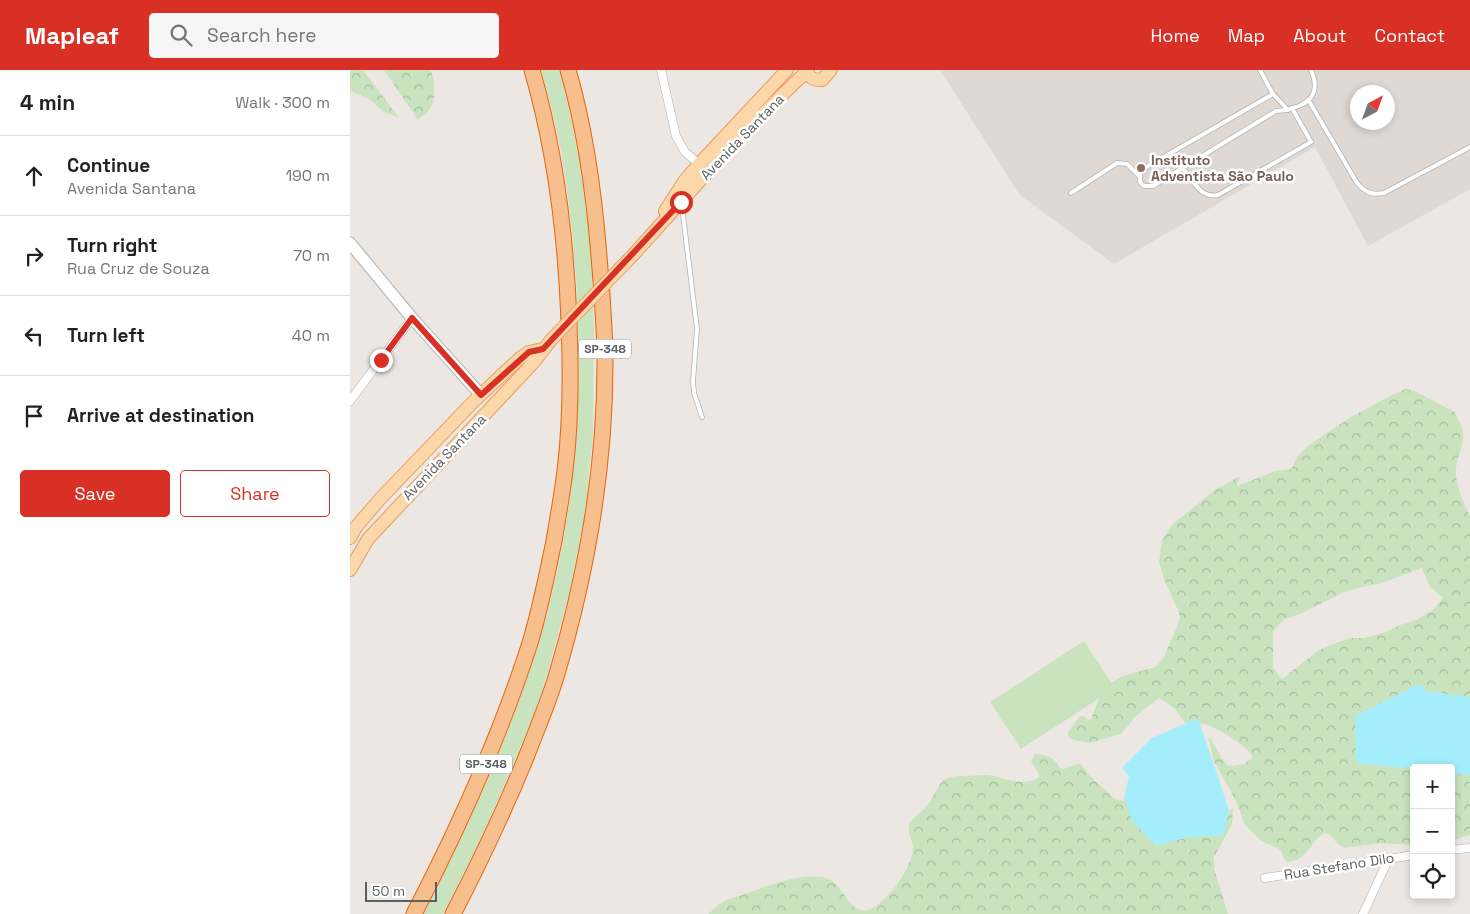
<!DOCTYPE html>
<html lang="en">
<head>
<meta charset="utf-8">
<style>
	:root { --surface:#fff; --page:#f6f6f6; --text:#222; --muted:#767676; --line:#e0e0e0; --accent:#d93025 }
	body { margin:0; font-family:"Space Grotesk",sans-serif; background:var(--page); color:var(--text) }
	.controls { position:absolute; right:15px; bottom:15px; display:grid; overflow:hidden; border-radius:5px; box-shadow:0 2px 8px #0003 }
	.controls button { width:45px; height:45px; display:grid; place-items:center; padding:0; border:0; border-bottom:1px solid var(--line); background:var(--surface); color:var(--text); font:25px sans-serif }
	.compass { position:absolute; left:1000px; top:15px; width:45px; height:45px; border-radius:50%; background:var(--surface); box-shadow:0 2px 8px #0003; rotate:41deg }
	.scale { position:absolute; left:15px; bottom:12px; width:72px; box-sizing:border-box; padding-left:5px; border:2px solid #5a6062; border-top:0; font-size:14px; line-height:18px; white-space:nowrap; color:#5a6062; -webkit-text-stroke:4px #fff; paint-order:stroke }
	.stop { position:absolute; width:15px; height:15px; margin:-11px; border:4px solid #d93025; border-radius:50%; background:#fff }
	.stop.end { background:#d93025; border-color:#fff; box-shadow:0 1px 5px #0008 }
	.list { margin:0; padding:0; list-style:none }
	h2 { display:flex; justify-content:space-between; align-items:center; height:65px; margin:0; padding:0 20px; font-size:21px }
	h2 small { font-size:16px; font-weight:400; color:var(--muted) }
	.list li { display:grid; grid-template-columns:32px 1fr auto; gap:15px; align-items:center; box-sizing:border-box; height:80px; padding:0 20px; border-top:1px solid var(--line) }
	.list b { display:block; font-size:19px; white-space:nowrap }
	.list p { margin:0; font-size:16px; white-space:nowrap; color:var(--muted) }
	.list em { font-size:16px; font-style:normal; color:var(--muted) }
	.actions { display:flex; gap:10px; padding:15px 20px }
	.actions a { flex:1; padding:11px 0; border:1px solid var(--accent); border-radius:5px; text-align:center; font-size:18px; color:var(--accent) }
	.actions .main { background:var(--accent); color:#fff }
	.icon { flex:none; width:28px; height:28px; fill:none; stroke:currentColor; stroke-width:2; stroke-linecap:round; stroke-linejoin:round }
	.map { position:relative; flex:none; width:1120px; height:844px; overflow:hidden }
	header { display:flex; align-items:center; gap:30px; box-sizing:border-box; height:70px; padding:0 25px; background:var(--accent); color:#fff }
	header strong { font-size:24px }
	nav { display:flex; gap:28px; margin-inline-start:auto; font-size:18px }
	.search { width:350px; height:45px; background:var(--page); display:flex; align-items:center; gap:12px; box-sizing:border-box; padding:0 18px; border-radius:5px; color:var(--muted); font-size:19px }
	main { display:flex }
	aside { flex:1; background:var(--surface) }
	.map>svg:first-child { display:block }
	.education { fill:#dfd8d3; fill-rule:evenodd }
	.green { fill:#c9e3bf }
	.forest { fill:url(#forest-crowns); fill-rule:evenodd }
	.water { fill:#a4edfb }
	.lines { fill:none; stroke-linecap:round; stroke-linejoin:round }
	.lane-casing { stroke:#aeb2b4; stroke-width:5.5 }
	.street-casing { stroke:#aeb2b4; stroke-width:9 }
	.secondary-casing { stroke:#adb2b5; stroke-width:13 }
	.primary-casing { stroke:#ea9c5d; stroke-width:14 }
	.highway-casing { stroke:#e3640b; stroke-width:17 }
	.lane { stroke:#fff; stroke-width:4 }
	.street { stroke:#fff; stroke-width:8 }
	.secondary { stroke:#fff; stroke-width:11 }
	.primary { stroke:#fbd7a9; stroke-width:12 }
	.highway { stroke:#f7bf8e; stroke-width:15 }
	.primary-bridge-casing { stroke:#ea9c5d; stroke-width:14; stroke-linecap:butt }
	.primary-bridge { stroke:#fbd7a9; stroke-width:12 }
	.route { stroke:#d93025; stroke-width:6 }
	.education-dot { fill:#8d6e63; stroke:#fff; stroke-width:2 }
	.labels { text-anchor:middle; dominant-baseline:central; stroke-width:5; stroke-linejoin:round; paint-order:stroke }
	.shield { fill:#fff; stroke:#8c9091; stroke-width:1 }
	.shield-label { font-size:12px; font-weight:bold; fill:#5a6062 }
	.street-label { font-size:14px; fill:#5a6062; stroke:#fff }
	.education-label { font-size:14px; font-weight:bold; fill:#785e54; stroke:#fff; text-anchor:start }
</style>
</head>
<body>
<header>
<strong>Mapleaf</strong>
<div class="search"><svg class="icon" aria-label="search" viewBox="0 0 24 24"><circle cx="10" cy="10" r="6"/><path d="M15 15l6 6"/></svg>Search here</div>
<nav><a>Home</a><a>Map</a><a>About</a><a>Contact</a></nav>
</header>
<main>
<aside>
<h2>4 min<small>Walk · 300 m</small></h2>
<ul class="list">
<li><svg class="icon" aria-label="ahead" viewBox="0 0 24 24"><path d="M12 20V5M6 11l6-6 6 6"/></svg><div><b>Continue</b><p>Avenida Santana</p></div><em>190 m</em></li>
<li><svg class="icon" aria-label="right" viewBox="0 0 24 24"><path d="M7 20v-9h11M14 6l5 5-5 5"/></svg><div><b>Turn right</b><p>Rua Cruz de Souza</p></div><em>70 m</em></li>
<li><svg class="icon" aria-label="left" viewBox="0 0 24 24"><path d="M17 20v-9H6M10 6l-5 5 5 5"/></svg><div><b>Turn left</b></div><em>40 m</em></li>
<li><svg class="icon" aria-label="arrive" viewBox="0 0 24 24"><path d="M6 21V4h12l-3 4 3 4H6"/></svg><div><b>Arrive at destination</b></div></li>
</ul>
<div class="actions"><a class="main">Save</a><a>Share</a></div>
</aside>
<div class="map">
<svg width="1120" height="844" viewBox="0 0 1120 844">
	<defs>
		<pattern id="forest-crowns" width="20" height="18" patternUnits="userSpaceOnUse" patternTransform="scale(1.25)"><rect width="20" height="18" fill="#c9e3bf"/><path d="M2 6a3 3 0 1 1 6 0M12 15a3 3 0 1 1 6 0" fill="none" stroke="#a6bb9f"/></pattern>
	</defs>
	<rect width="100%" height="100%" fill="#ece7e2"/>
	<!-- education -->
	<path class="education" d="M590,0h530v119l-102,57 -53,-99 -201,117 -94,-69zM1008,22h30v30h-30z"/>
	<!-- green -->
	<g class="green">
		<path d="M191,0h18c19,68 28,136 34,206l-1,6 2,45 -1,107 -8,80 -15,76 -23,85 -13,40 -53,125 -38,74h-20c44,-87 86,-173 114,-266 48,-154 51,-322 27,-479 -5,-34 -14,-67 -23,-99z"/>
		<polygon points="734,571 765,618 671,679 640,632"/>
	</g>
	<!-- forest -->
	<g class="forest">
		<polygon points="0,0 13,0 49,48 34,42 19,29 0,21"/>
		<path d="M34,0h46c6,9 6,30 0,39 -3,4 -8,7 -12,11z"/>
		<path d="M1056,319l8,2 41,21c4,9 10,19 8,29 -2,9 -6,18 -7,27 -2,13 8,37 14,48v181l-41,-5 -73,71 58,6v76l-34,-2 -35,5c-9,-3 -11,-13 -20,-15 -16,8 -15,27 -38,29l-3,-3 -3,-9 -21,-10 -15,-15 -9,-24 -22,-40 -6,-24 3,2 11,20 7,7c8,0 18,-2 24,-9 -6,-11 -34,-28 -46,-32 -7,-2 -13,-1 -20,0l-13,-17 -15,-10 -23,18 -15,18 -31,9 -16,-3 -6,-4v-4l12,-16h4l4,4 3,-1 9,-23 12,-14 11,-6 32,-9 8,-8 17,-40 -2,-9 -14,-31 -5,-17 3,-22 11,-16 42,-34 23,-13 2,1 -3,6 1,2 37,-15 16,-2 7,-13 11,-11 42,-28 47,-25zM1072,498l8,19 13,11 -11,13 -16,9 -16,5 -14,7 -21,6h-16l-16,6 -14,6 -37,29 -9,-12v-35l11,-13 16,-5 44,-22 17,-5 18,-3z"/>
		<path d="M685,684c13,1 19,3 25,14l4,1 16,-6 10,13 25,23 107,23 11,-14 -1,16 -18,33v12l14,45h-520c5,-4 9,-9 15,-12 7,-4 17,-6 25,-9 22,-8 57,-22 81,-14 15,6 19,35 39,31 19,-6 44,-42 45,-62 0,-8 -6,-15 -4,-23 3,-7 13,-13 18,-19 7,-8 8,-18 16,-25 6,-5 15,-5 22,-5 7,0 15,-1 23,-1 16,2 37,13 51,2l-1,-5 -7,-10z"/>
		<polygon points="1101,703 1120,705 1120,765 1101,770"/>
	</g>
	<!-- water -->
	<g class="water">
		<polygon points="1069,614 1079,622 1120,627 1120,705 1101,703 1101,698 1064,698 1064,699 1006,693 1005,646"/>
		<polygon points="848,648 879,740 874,765 835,768 806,776 782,751 774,728 779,706 772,698 802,668"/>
	</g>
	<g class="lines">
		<defs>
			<g id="lane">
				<path d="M910,0l13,24 15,16c4,-3 6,-2 11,-4 17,-7 19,-20 12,-36"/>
				<polyline points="923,24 798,96 790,103 790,112 794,116 803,116 926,41 938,40"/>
				<path d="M959,31l48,82c9,10 15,12 27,10l86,-46"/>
				<path d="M833,98c9,12 18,31 35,27l93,-53 -19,-34"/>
				<polyline points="721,123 767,93 777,94 789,106"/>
				<polyline points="332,137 347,259 343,311 344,323 352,347"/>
			</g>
			<g id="street">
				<polyline points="311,0 326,66 335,82 349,94"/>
				<polyline points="0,331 62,248"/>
				<polyline points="1101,780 1120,778"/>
				<polyline points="915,808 1064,785"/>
				<polyline points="1013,844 1039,788"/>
			</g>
			<polyline id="secondary" points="0,173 62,248 131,325"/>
			<g id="primary">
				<path d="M456,0c3,8 7,10 16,10l9,-10"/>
				<polyline points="315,141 335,110 349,94 437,0"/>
				<polyline points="283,185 394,62 458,0"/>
				<polyline points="0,468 6,457 30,429 123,332 169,289 179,282 193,279"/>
				<polyline points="0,500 18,469 183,293 201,270"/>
			</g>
			<g id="highway">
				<path d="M64,844c45,-87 86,-177 116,-271 10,-33 17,-68 24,-102 4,-23 8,-47 11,-70 6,-49 6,-100 4,-149 -3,-86 -13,-169 -37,-252"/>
				<path d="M103,844c27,-52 52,-105 74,-159 10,-26 21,-52 29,-78 30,-101 49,-206 49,-312 0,-36 -3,-73 -6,-109 -5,-63 -13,-125 -31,-186"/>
			</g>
		</defs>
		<!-- lane casing -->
		<use href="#lane" class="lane-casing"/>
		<!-- street casing -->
		<use href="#street" class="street-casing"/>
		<!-- secondary casing -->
		<use href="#secondary" class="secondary-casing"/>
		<!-- primary casing -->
		<use href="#primary" class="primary-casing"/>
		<!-- highway casing -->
		<use href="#highway" class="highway-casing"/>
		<!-- lane -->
		<use href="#lane" class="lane"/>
		<!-- street -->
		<use href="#street" class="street"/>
		<!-- secondary -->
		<use href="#secondary" class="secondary"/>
		<!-- primary -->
		<use href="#primary" class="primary"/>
		<!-- highway -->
		<use href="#highway" class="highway"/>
		<defs>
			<polyline id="primary-bridge" points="201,270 283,185"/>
		</defs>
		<!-- primary-bridge casing -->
		<use href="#primary-bridge" class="primary-bridge-casing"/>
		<!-- primary-bridge -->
		<use href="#primary-bridge" class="primary-bridge"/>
	</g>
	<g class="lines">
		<!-- route -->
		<polyline class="route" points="31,290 62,248 131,325 179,282 193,279 331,132"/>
	</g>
	<!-- markers -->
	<circle class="education-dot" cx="791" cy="98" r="5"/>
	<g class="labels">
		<!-- shield labels -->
		<g class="shield">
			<rect x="229" y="269.5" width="52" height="19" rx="4"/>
			<rect x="110" y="684.5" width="52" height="19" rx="4"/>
		</g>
		<g class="shield-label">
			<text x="255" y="279">SP-348</text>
			<text x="136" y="694">SP-348</text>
		</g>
		<!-- street labels -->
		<g class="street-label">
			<text transform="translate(392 67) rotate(-46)">Avenida Santana</text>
			<text transform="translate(94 387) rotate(-46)">Avenida Santana</text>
			<text transform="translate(989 796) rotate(-9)">Rua Stefano Dilo</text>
		</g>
		<!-- education labels -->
		<g class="education-label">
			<text x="801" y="90">Instituto<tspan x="801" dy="16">Adventista São Paulo</tspan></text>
		</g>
	</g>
</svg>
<div class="controls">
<button>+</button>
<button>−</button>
<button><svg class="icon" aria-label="locate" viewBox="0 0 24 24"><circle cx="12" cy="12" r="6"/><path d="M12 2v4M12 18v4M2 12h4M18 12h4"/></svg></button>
</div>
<svg class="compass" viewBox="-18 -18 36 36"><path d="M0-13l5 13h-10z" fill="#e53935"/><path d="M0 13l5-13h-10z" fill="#767676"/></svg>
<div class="scale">50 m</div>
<div class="stop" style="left:331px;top:132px"></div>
<div class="stop end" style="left:31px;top:290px"></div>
</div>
</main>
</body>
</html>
